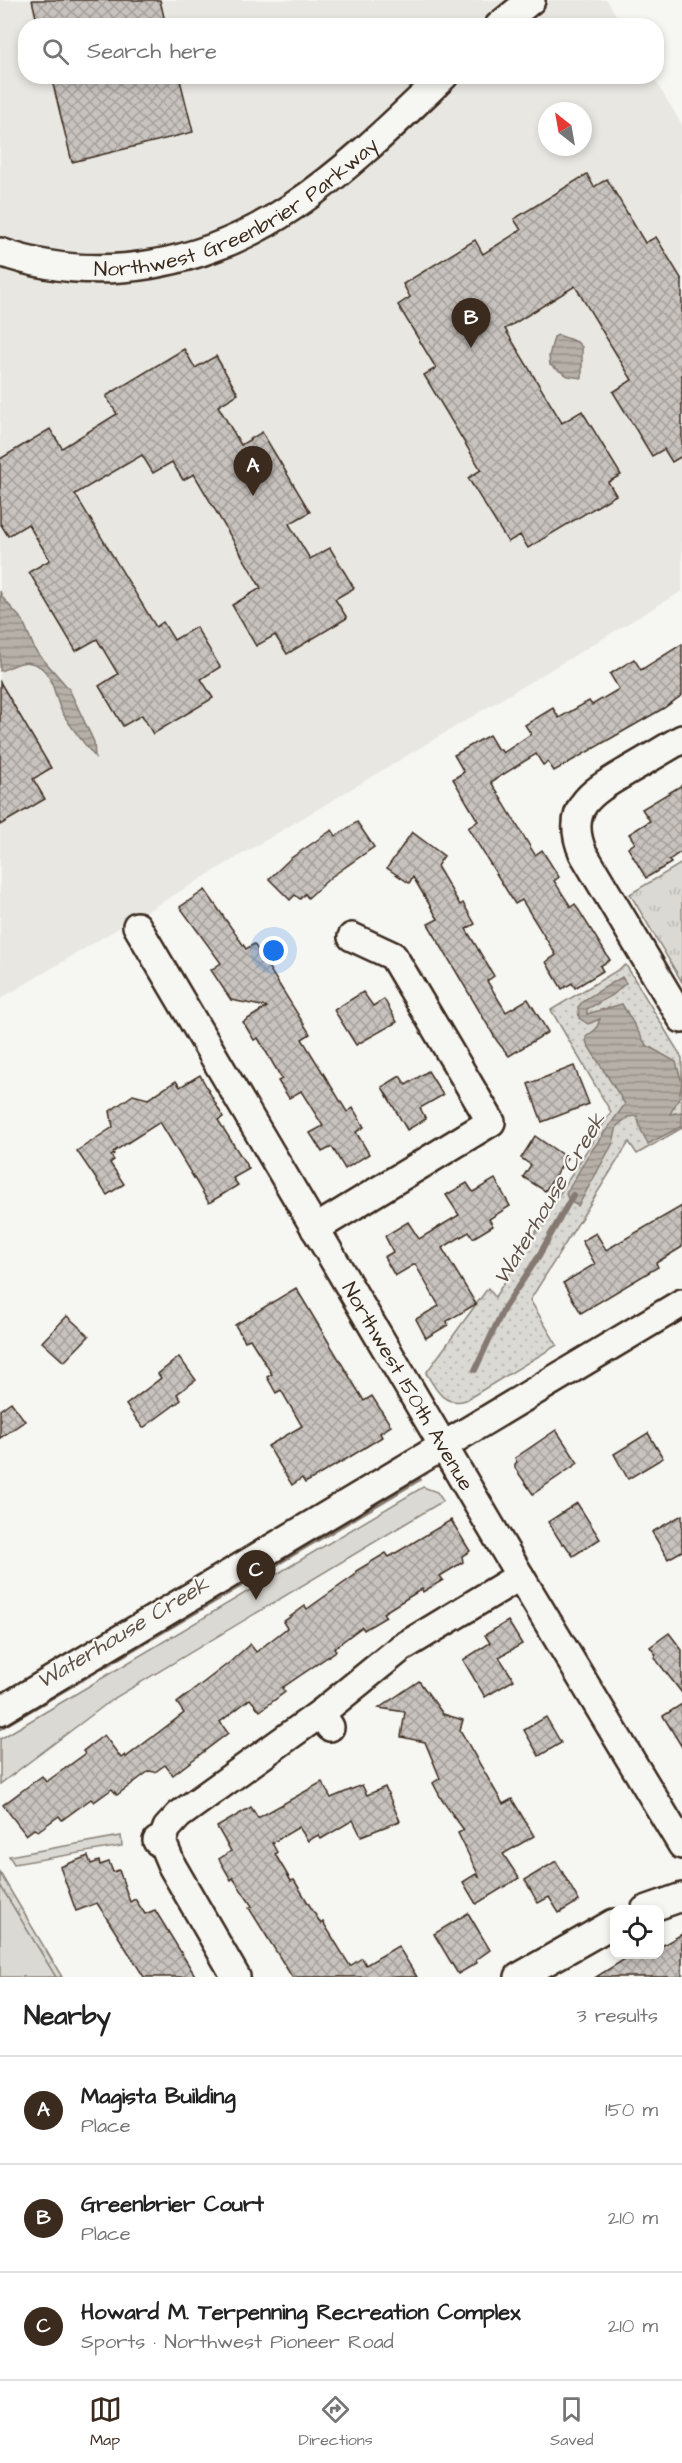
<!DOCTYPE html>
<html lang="en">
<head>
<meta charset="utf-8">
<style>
	:root { --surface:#fff; --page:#f2f2f2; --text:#222; --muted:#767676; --line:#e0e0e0; --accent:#3b2a1e }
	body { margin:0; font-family:"Architects Daughter",sans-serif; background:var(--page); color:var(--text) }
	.controls { position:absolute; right:18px; bottom:18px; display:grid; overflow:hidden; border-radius:12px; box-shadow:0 3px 9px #0003 }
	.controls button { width:54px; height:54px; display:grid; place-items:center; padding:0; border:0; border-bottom:2px solid var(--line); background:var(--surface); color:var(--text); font:30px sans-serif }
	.compass { position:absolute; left:538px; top:102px; width:54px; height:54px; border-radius:50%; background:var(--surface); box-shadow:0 3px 9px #0003; rotate:329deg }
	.you { position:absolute; left:274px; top:951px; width:21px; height:21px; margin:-15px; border:4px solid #fff; border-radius:50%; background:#1a73e8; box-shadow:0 0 0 9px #1a73e833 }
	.badge { display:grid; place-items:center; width:39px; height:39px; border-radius:50%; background:var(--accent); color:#fff; font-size:20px; font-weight:700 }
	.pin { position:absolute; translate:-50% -50px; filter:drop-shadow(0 2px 3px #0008) }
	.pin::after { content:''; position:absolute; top:32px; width:21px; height:18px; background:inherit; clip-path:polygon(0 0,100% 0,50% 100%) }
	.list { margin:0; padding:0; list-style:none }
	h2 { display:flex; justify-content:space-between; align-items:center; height:78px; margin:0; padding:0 24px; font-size:26px }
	h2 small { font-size:20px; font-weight:400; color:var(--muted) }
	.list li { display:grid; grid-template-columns:39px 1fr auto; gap:18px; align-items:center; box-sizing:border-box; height:108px; padding:0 24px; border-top:2px solid var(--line) }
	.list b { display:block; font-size:22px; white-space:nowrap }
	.list p { margin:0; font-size:20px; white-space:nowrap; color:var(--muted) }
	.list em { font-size:20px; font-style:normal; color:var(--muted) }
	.icon { flex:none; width:33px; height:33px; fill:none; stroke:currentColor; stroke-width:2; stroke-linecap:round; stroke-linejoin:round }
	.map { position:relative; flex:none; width:682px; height:1977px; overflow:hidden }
	.search { position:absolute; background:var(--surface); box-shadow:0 3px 9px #0003; left:18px; right:18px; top:18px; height:66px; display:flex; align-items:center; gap:15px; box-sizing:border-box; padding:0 21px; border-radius:24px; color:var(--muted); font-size:22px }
	.sheet { height:402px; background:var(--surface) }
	nav { display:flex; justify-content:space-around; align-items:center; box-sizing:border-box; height:84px; border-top:2px solid var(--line); background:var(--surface); font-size:16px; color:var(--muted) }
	nav a { display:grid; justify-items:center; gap:3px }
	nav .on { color:var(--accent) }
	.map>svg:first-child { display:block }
	.built { fill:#e8e7e2; fill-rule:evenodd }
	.grass { fill:url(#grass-dots); stroke:#8a8278; stroke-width:1.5 }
	.forest { fill:url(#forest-crowns); stroke:#8a8278; stroke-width:1.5 }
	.park { fill:url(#park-tufts); stroke:#8a8278; stroke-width:1.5 }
	.pitch { fill:#dad9d3; stroke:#8a8278; stroke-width:1.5 }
	.water { fill:url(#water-rules); stroke:#857a71; stroke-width:1.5 }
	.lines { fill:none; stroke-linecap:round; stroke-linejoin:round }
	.stream { stroke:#857a71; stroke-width:6 }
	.building { fill:url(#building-cross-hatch); stroke:#3b2a1e; stroke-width:1.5 }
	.minor-casing { stroke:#3b2a1e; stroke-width:32 }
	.minor { stroke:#f6f6f2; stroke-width:27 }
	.labels { text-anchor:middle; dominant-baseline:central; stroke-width:4.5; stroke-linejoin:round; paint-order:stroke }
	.street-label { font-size:21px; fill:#3b2a1e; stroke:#f6f6f2 }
	.water-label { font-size:22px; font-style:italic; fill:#605248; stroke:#f6f6f2 }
</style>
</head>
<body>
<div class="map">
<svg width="682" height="1977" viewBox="0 0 682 1977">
	<defs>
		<pattern id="grass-dots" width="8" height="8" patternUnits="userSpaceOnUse" patternTransform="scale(1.5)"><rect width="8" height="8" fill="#dad9d3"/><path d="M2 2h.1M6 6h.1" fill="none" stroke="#bcbab5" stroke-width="1.8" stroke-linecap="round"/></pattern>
		<pattern id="forest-crowns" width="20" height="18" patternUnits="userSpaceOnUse" patternTransform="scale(1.5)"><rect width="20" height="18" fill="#dad9d3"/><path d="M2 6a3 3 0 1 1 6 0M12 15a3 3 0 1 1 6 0" fill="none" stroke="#bcbab5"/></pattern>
		<pattern id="park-tufts" width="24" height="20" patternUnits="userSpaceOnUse" patternTransform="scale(1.5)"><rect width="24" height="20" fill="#dad9d3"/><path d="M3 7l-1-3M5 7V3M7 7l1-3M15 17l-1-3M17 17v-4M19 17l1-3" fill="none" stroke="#bcbab5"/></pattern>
		<pattern id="water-rules" width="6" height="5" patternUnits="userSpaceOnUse" patternTransform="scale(1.5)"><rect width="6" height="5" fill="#b6b0a9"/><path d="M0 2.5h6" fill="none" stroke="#958f89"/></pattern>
		<pattern id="building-cross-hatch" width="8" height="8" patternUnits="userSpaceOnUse" patternTransform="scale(1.5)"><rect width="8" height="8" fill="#c8c3be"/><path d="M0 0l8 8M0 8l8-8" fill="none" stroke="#a49f9a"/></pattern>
	</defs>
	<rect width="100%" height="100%" fill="#f6f6f2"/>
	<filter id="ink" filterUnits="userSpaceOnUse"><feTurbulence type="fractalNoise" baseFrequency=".0167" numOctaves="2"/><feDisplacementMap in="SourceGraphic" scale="12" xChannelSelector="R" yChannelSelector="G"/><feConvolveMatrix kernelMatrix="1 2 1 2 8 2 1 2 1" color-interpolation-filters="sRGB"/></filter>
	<g filter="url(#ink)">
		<!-- built -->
		<path class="built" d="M0,0h607l15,25 -596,1v50l627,1 29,48v466l-682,408zM547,111h36v36h-36z"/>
		<!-- grass -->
		<path class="grass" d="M626,965l56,93v70l-45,26 -8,-12 -99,158 27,45 -91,55c-22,7 -30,-10 -40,-27l62,-85 7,9 116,-185 -60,-102z"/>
		<!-- forest -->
		<polygon class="forest" points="0,1873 62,1977 22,1977 0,1937"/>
		<!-- park -->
		<polygon class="park" points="682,863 682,982 630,894"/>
		<!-- pitch -->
		<g class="pitch">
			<polygon points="423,1487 437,1492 443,1501 113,1699 0,1784 0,1739"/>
			<polygon points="121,1836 122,1846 14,1864 9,1856"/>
			<polygon points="0,1885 56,1977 0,1977"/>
		</g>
		<!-- water -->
		<g class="water">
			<polygon points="558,335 577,342 582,347 582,378 568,376 550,365 549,356 554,337"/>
			<path d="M0,591l2,6 21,24 12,29 34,39 25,53 1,15c-12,-15 -24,-29 -33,-45 -9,-17 -8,-44 -31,-49 -10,-3 -21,5 -31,8z"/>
			<polygon points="622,977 626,983 613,995 587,1009 587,1014 622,1004 646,1045 676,1062 682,1083 679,1098 670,1114 682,1112 682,1126 648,1144 641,1130 637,1116 628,1117 617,1126 613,1143 578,1206 569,1201 566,1194 587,1157 625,1104 587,1044 586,1037 596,1029 600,1019 588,1024 579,1018 578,1007 584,1000"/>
		</g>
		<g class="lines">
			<!-- stream -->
			<g class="stream">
				<polyline points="475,1370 504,1308 537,1259 573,1195"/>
				<polyline points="0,1727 418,1479"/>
			</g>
		</g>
		<!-- building -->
		<g class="building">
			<polygon points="32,0 160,0 166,26 38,26"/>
			<polygon points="51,76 179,76 193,132 72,162"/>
			<polygon points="587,174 594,187 607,179 645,243 656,237 682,280 682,456 672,462 664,449 652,456 613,392 632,380 575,286 505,329 562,423 582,411 621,475 608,482 616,495 528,548 520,535 508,542 468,478 481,470 424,375 436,368 398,305 410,297 403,284 475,240 483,254 521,230 514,219"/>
			<polygon points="184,349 195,368 216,356 238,394 218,406 241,445 262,432 310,512 289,524 310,559 330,548 354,588 335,599 347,618 287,654 275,635 256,646 232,605 261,588 194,474 183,480 172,462 153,473 142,455 75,494 156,627 163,622 174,640 196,627 220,667 201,679 213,698 153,734 142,715 123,726 99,686 118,674 97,639 76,651 29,572 50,560 28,524 8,536 0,523 0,459 50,429 62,448 117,414 106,396"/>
			<polygon points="682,644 682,695 664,708 554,771 548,762 543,765 536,754 491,782 535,855 542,850 559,877 554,881 571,907 575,904 610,960 600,966 603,971 575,988 572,983 562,989 546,962 556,955 522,900 515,904 468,828 478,821 453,779 464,772 454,755 489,735 498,750 500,749 503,753 531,734 525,725 553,708 559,718 589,701 592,705 619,689 610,674 634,659 641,670"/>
			<polygon points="0,682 51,768 33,779 45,799 0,825"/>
			<polygon points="682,785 682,851 669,860 671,863 646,878 628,848 635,843 629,834 650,821 642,809"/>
			<polygon points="357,822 374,847 331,877 308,898 305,894 300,899 295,895 290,900 269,879 291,858 332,830 336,836"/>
			<polygon points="412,832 444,856 437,866 460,905 463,903 475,924 466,929 494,976 487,981 506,1012 528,999 548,1032 509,1056 497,1041 428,924 438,919 413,877 409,883 387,868"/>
			<polygon points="205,890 246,949 254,944 310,1034 302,1039 347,1112 353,1108 364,1127 356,1132 369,1154 345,1169 332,1147 322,1152 310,1133 323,1126 301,1091 289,1098 278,1081 282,1079 258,1038 254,1040 243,1022 267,1007 231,1000 211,970 221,963 180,907"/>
			<polygon points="363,992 373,1006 384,999 397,1022 356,1045 334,1010"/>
			<polygon points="574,1066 589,1104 542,1122 528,1084"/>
			<polygon points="428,1071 443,1095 420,1108 426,1119 407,1130 382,1087 400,1076 406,1085"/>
			<polygon points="200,1075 223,1117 218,1120 249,1169 233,1178 238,1185 209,1203 160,1122 113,1152 114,1154 111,1156 114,1160 110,1163 124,1184 107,1195 77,1151 113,1127 110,1111 133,1095 148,1099 176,1081 180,1087"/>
			<polygon points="535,1136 567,1158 545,1191 523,1177 531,1165 521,1158"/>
			<polygon points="495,1179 510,1206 489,1219 493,1226 473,1238 469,1232 442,1248 476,1304 447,1321 448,1325 426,1338 416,1319 439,1306 415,1264 395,1276 384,1257 393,1252 385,1236 408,1222 419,1239 459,1215 446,1195 467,1183 473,1192"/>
			<polygon points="682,1206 682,1247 656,1263 658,1267 581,1313 563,1283 595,1264 582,1241 596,1233 606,1250"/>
			<polygon points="296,1288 364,1401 372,1396 391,1426 380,1433 382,1437 348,1458 305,1483 302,1478 292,1485 268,1446 302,1426 281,1390 276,1393 267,1377 272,1374 250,1339 245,1341 235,1325"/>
			<polygon points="67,1316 89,1336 64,1362 42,1342"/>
			<polygon points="179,1357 196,1380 177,1394 181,1400 143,1428 126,1405 161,1378 158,1374"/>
			<polygon points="11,1402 25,1421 0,1438 0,1410"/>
			<polygon points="556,1430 578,1463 533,1494 515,1468 515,1464 517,1462 515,1458"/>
			<polygon points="648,1433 663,1458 628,1479 614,1454"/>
			<polygon points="577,1503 600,1539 573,1556 564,1543 562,1544 548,1522"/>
			<polygon points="682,1515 682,1551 668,1559 652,1532"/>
			<polygon points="451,1520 470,1551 462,1556 463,1562 440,1576 443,1580 423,1592 422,1589 383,1613 386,1617 364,1630 362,1627 334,1648 336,1651 282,1688 285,1692 260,1711 250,1699 220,1722 228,1733 173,1775 165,1765 155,1772 149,1771 117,1795 112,1789 94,1802 91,1799 62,1820 59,1816 38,1831 34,1829 26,1835 3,1805 42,1776 46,1782 85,1754 83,1751 104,1735 121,1758 125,1755 126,1757 184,1713 177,1703 230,1662 250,1644 256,1652 287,1628 283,1622 305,1606 307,1609 355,1575 356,1571 386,1553 389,1557"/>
			<polygon points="508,1621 522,1644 499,1657 514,1680 485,1697 463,1660 490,1643 485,1635"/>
			<polygon points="669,1633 682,1650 682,1693 654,1657 656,1655 650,1647"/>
			<polygon points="419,1681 443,1714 463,1720 460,1730 503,1804 512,1799 534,1836 503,1854 519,1878 476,1904 463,1882 476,1874 480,1878 458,1833 464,1830 442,1800 433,1783 440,1778 425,1742 401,1737 405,1712 379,1708"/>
			<polygon points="682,1704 682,1747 663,1716"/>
			<polygon points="546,1717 561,1743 539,1756 524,1730"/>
			<polygon points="322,1782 331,1798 362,1785 367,1795 385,1787 400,1821 361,1836 353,1820 321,1839 318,1835 308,1841 299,1827 272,1843 277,1852 275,1854 291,1881 294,1880 321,1924 323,1922 350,1966 362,1958 366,1965 398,1946 417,1977 292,1977 249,1908 252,1906 233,1878 231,1880 219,1859 231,1851 217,1827 251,1807 258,1818"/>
			<polygon points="88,1856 91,1864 99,1861 100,1865 109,1862 113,1872 119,1870 130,1902 135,1899 145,1914 155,1910 196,1977 144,1977 97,1903 76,1911 60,1867"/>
			<polygon points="556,1861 579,1901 559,1913 549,1897 538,1903 525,1880"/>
			<polygon points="468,1913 490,1950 476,1960 477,1963 458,1974 434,1934"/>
			<polygon points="682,1934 682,1977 596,1977 633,1954 660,1954 660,1947"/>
		</g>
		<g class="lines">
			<defs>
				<g id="minor">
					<polyline points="499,26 531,0"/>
					<path id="s1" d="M0,252c99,35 206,13 292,-45 54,-36 104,-85 152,-131"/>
					<path d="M682,739c-18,10 -35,21 -53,31 -35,21 -66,36 -46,83l99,166"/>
					<path id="s2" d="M137,926l383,650 162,269"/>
					<polyline points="315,1229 491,1122 393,956 352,937"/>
					<polyline points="0,1711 682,1303"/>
					<polyline points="330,1727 321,1713 401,1648 520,1576"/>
					<polyline points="157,1841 162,1842 172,1866 236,1977"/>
					<polyline points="162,1842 167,1828 179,1815 321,1713"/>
					<polyline points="645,1910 682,1897"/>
					<polyline points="519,1977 614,1923"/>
				</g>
			</defs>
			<!-- minor casing -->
			<use href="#minor" class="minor-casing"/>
			<!-- minor -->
			<use href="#minor" class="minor"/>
		</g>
	</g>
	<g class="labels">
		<!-- street labels -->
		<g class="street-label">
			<text stroke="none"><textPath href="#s1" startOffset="254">Northwest Greenbrier Parkway</textPath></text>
			<text stroke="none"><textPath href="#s2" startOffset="534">Northwest 150th Avenue</textPath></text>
		</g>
		<!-- water labels -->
		<g class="water-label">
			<text transform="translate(550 1199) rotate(-59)">Waterhouse Creek</text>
			<text transform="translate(123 1633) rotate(-31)">Waterhouse Creek</text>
		</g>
	</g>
</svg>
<div class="controls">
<button><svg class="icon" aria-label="locate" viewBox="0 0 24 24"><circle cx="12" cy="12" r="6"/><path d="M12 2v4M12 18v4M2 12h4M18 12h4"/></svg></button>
</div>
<svg class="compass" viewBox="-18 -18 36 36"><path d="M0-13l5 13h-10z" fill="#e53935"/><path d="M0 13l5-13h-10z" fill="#767676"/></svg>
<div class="you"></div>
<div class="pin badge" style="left:253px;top:496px">A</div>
<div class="pin badge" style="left:471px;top:348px">B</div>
<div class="pin badge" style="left:256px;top:1600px">C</div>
<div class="search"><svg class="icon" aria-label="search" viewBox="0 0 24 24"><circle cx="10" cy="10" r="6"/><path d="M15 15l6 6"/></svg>Search here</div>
</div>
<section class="sheet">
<h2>Nearby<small>3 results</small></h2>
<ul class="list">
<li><span class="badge">A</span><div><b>Magista Building</b><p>Place</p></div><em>150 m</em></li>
<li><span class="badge">B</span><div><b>Greenbrier Court</b><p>Place</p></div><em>210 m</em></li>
<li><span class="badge">C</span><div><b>Howard M. Terpenning Recreation Complex</b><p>Sports · Northwest Pioneer Road</p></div><em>210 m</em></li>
</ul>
</section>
<nav>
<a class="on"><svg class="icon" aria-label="map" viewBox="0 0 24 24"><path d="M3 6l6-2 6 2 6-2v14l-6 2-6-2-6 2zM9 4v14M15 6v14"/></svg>Map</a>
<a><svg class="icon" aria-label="directions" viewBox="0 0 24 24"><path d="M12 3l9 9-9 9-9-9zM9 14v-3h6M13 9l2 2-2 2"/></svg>Directions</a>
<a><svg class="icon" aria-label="saved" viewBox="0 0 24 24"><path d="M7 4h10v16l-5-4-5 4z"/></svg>Saved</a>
</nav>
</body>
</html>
